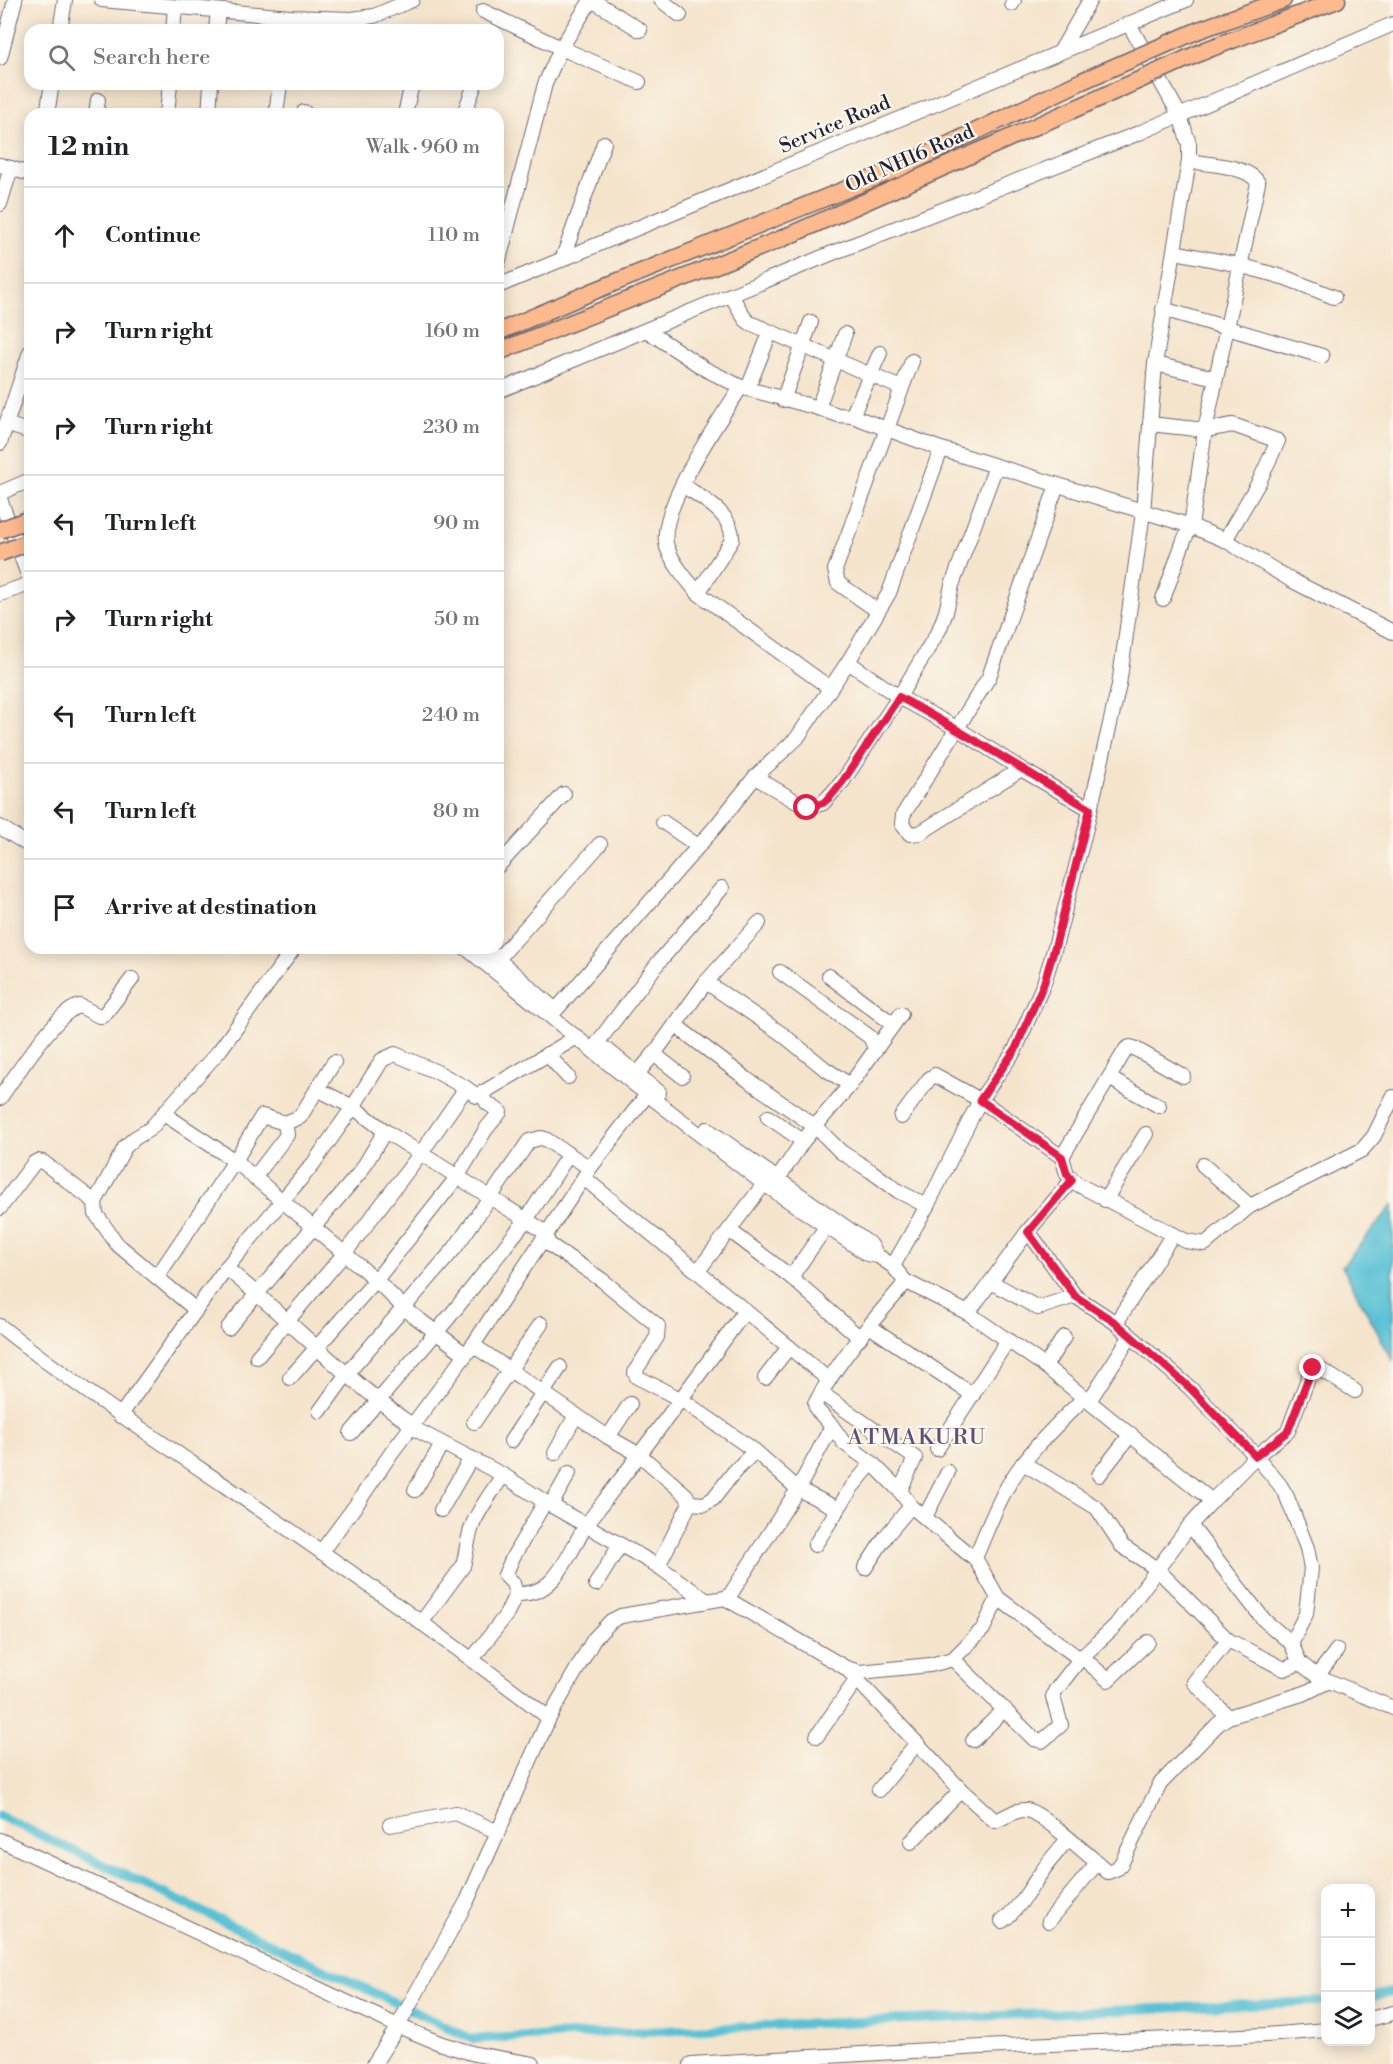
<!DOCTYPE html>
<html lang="en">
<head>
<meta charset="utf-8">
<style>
	body { margin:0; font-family:"Libre Bodoni",serif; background:#f6f6f6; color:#202124 }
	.controls { position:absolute; right:18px; bottom:18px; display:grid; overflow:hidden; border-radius:12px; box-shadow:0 3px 15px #0003 }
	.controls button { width:54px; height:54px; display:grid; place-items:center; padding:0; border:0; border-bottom:2px solid #e0e0e0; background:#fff; color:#202124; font:30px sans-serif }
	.stop { position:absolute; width:18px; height:18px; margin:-14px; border:4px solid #e11d48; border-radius:50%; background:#fff }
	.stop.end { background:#e11d48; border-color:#fff; box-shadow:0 2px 6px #0008 }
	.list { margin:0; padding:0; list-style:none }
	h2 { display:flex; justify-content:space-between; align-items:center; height:78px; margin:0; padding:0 24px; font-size:26px }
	h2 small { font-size:20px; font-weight:400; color:#757577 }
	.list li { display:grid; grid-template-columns:39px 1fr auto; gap:18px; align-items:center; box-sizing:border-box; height:96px; padding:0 24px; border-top:2px solid #e0e0e0 }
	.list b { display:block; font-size:22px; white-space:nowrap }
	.list em { font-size:20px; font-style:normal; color:#757577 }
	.icon { flex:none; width:33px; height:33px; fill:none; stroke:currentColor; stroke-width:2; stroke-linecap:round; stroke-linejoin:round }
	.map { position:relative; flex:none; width:1393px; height:2064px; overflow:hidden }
	.search { position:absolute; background:#fff; box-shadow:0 3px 15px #0003; left:24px; top:24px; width:480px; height:66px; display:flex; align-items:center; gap:15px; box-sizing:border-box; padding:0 21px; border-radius:18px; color:#757577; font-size:22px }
	.panel { position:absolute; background:#fff; box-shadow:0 3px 15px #0003; left:24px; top:108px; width:480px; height:846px; border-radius:18px }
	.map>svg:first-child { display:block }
	.water { fill:#58c1d5; stroke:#3d7288; stroke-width:1.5 }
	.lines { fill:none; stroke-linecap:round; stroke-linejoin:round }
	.canal { stroke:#58c1d5; stroke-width:9 }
	.minor-casing { stroke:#6c666e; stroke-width:16 }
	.major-casing { stroke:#6c666e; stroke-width:19 }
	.minor { stroke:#fff; stroke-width:14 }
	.major { stroke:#fcba8e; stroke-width:16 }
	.major-bridge-casing { stroke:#6c666e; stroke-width:19; stroke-linecap:butt }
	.major-bridge { stroke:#fcba8e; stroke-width:16 }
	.route { stroke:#e11d48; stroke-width:8 }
	.labels { text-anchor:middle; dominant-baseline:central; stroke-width:4.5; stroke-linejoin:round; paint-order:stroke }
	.street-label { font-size:20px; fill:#22223b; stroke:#fbf7ec }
	.quarter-label { font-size:22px; letter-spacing:1.5px; fill:#5c5078; stroke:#fbf7ec }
</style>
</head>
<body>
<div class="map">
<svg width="1393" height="2064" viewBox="0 0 1393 2064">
	<rect width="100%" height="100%" fill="#fbf7ec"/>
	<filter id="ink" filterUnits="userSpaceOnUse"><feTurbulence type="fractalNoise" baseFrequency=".0167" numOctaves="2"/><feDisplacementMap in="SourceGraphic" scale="12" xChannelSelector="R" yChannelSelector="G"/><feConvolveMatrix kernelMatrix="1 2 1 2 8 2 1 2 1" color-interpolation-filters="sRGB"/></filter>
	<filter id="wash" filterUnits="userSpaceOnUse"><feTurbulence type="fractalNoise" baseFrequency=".008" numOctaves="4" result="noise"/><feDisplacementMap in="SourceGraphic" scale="24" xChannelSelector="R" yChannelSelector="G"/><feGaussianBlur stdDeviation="1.35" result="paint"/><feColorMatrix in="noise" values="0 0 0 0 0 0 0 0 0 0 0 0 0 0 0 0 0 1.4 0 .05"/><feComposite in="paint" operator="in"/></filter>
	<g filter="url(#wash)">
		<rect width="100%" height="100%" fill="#f5e4cc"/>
		<polygon class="water" points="1393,1205 1393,1361 1342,1266"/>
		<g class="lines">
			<g class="canal">
				<polyline points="0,1816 472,2039 1326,2001"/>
				<polyline points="1370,1997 1393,1992"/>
			</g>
		</g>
	</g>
	<g filter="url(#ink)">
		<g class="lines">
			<defs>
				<g id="minor">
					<polyline points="102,0 290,17 352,19 374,16 412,0"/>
					<polyline points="592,0 640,30"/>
					<polyline points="661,0 680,15"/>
					<polyline points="1012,4 1014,0"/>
					<polyline points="483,11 561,48 639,82"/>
					<polyline points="60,30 65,0"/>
					<polyline points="173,30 175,8"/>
					<polyline points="216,30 218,11"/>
					<polyline points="1060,52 1090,0"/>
					<polyline points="0,58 15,0"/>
					<polyline points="47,114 52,84"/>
					<polyline points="96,114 98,100"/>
					<polyline points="167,114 170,84"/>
					<polyline points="209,114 211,84"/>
					<polyline points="276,114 280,84"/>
					<polyline points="304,114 304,112"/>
					<polyline points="405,114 412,84"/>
					<polyline points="464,114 475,84"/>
					<polyline points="0,165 30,174"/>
					<polyline points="0,204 11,168"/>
					<polyline points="1175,252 1239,265 1286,278 1334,297"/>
					<polyline points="562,260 604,143"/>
					<polyline points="498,264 545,84 561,48 591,0"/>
					<polyline points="498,286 1186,0"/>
					<polyline points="731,295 745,319 750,323 901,388"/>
					<polyline points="1163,309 1322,356"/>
					<polyline points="646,330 705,369 741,387 818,408 838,415 852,416 941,449 1191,526 1225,540 1291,580 1393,632"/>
					<polyline points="1155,364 1215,378"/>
					<path d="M741,387C721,417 655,513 667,547C673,564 687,580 698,593L830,688"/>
					<polyline points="748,388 770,333"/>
					<polyline points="498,391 835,252 1139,133 1393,24"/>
					<polyline points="783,400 811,322"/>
					<polyline points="818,408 845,334"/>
					<polyline points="852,416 880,353"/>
					<polyline points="6,424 30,432"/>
					<polyline points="1150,424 1205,430 1233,425 1278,441 1259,482 1225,540"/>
					<polyline points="0,443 30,352"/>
					<path d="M683,485C701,498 734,514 732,540L698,593"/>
					<polyline points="0,493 30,480"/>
					<polyline points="0,499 30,580"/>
					<polyline points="0,594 30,584"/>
					<path d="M1163,599L1184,540L1191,526L1205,430L1258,183C1250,166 1207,164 1189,161"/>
					<polyline points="878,611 838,583 835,570 912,361"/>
					<polyline points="848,662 899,697 958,729 1021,769 1090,809"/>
					<polyline points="1021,769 920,833 910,834 902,824 903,815 989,677 1057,485"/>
					<polyline points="755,777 807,808 823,803 843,781 899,697 939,630 946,612 952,585 996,466"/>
					<polyline points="663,822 698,846"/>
					<polyline points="0,827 30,846"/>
					<polyline points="498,866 564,794"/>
					<polyline points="466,948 634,1084 764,1184 867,1254 878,1256 893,1266 905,1281 968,1313 1045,1366 1212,1501"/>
					<polyline points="485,948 551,1006"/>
					<polyline points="498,959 600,844"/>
					<polyline points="780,972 870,1037 875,1048"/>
					<polyline points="829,976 893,1024"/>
					<polyline points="706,982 782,1034 824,1068 850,1085"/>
					<polyline points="556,1010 716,826 755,777 797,738 848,662 889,593 941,449"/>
					<polyline points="675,1025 748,1080 816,1127 841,1152 871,1171 898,1191 927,1206"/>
					<polyline points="598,1042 658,963 722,888"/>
					<polyline points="606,1049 659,1092"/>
					<polyline points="547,1054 568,1077"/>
					<polyline points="654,1054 682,1076"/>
					<polyline points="637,1074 654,1054 706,982 759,923"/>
					<polyline points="1109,1078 1159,1106"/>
					<polyline points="317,1089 353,1107 385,1131 547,1233 547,1243 602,1280 658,1326 657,1337 636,1370 635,1373 637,1377 682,1400 755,1451 798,1489 838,1509"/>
					<path d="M0,1098C14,1078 58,1009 80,1006L99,1016H103L132,979"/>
					<polyline points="164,1114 235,1161 376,1280 405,1309 465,1354"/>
					<polyline points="768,1117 803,1141"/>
					<polyline points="901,1117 929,1079 935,1075 980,1100 1062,1157 1067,1174 1077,1184 1186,1241 1205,1244 1250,1206 1362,1150 1374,1136 1393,1097"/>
					<polyline points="707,1129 871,1245 877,1255"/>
					<polyline points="1062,1157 1126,1049 1130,1047 1134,1048 1183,1076"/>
					<polyline points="1203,1165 1250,1206"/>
					<polyline points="254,1178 287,1135 285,1123 300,1117 334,1062"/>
					<polyline points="584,1178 829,1380"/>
					<polyline points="777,1180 803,1141 850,1085 901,1014"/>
					<polyline points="1105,1200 1146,1134"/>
					<polyline points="0,1208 34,1163 38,1161 43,1162 95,1202"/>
					<polyline points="729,1230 791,1277 860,1338"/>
					<polyline points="1028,1231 1075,1296 1116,1323 1190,1388 1256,1456 1280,1485 1287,1497 1307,1548 1311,1568 1306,1614 1291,1643"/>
					<polyline points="893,1266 927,1206 980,1100 1015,1050 1044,983 1056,943 1086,828 1119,685 1143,512 1155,364 1189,161 1189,144 1180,116 1129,24"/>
					<path d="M226,1268C288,1318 343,1377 409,1423L411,1427L503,1475L545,1502L658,1566L707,1601"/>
					<polyline points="698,1271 764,1184"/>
					<polyline points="157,1277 235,1161 262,1116 285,1123"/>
					<polyline points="791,1277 826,1227"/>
					<path d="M905,1281L901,1288C870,1324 837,1362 815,1404L817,1410L832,1426L844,1443L872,1463L900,1491L911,1506L966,1552L975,1558L998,1598L1080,1659L1116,1625L1190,1525L1212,1501L1256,1456L1288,1431L1311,1371L1318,1368L1355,1391"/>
					<polyline points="991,1282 1038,1308 1075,1296"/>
					<polyline points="196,1310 117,1244 96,1214 95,1202 125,1147 135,1138 150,1129 220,1050 294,948"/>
					<polyline points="968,1313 1028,1231 1072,1180"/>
					<polyline points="1116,1323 1173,1234"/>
					<path d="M0,1326C73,1384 150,1435 227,1487C336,1561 445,1637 549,1718"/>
					<polyline points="869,1326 973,1395"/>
					<polyline points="228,1328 361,1171 385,1131"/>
					<polyline points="473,1345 608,1437 640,1455 686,1495 690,1503 658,1566"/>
					<polyline points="257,1357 344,1254 421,1153 466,1088 477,1096 577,1037"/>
					<polyline points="1045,1366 1064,1337"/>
					<polyline points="290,1378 376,1280 458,1176 486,1129 500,1112 487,1103 481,1093"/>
					<polyline points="765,1378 789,1347"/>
					<polyline points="821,1393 915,1458 900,1491"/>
					<polyline points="320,1411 346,1375 455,1248 529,1141 541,1138 545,1139 590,1168"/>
					<polyline points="120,1416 226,1268 313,1164 353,1107 382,1060 395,1054 437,1072 466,1088"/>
					<polyline points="474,1422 541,1324"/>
					<polyline points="351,1433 450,1316 526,1220 569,1154"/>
					<polyline points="608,1437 630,1404"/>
					<polyline points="511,1441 560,1367"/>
					<polyline points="937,1449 1008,1340"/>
					<polyline points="555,1453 576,1415"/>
					<polyline points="1023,1463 1097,1508 1122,1546 1157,1569 1228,1640 1284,1669 1300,1663 1317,1676 1393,1708"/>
					<polyline points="1099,1475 1131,1434"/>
					<polyline points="415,1490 442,1444"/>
					<polyline points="690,1503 704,1504 713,1499 734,1472 755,1451"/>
					<polyline points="551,1505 569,1473"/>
					<polyline points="441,1510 471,1458"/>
					<polyline points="925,1517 948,1472"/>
					<polyline points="1190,1525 1264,1620 1291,1643 1300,1663"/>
					<polyline points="815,1545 852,1487 872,1463"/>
					<polyline points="321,1552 356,1505 392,1452 473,1345 590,1168 653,1087"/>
					<path d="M975,1558C985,1535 994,1511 1006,1489C1026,1453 1056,1426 1085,1397L1091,1398L1130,1337"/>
					<polyline points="865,1568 886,1536 911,1506"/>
					<polyline points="596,1584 620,1545"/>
					<path d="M516,1594C532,1594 542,1591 553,1579C568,1563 576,1539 589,1521C642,1452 694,1382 745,1311"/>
					<polyline points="725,1598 846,1668 860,1672 930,1665 953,1659 983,1629 998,1598"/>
					<path d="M421,1623L463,1566C467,1552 467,1538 473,1524C480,1507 493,1491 503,1475"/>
					<polyline points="1081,1656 1108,1680 1148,1642"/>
					<polyline points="473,1658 506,1615 516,1594 513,1583 505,1575 513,1557 545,1502"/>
					<polyline points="953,1659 1034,1739 1042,1741 1061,1725 1053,1697 1055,1691 1080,1659"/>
					<path d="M846,1668L961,1790L995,1821C1005,1818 1015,1809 1026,1810C1042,1812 1092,1859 1108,1872L1118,1868L1122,1862L1160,1784L1218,1724L1228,1717L1305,1693L1329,1681"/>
					<polyline points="1317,1676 1337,1650"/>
					<polyline points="1228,1717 1194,1682 1228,1640"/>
					<polyline points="817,1736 857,1679"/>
					<polyline points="973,1740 1005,1709"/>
					<polyline points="879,1790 917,1743"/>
					<polyline points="390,1825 456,1813 498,1832"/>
					<polyline points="0,1840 398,2026 442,2044 475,2054 533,2064"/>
					<polyline points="911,1842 961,1790"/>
					<path d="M1002,1921C1020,1908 1028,1891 1041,1873C1049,1861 1059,1850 1068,1839"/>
					<polyline points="1049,1921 1097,1863"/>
					<polyline points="1370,2019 1393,2013"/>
					<polyline points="374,2064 398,2026 467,1901 549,1718 594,1639 611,1621 621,1616 725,1598 730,1595 798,1489 832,1426"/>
					<polyline points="691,2064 981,2047 1266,2035 1326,2030"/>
				</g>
				<g id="major">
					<polyline points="1199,30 1283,0"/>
					<polyline points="1206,50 1337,0"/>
					<polyline points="498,332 594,291 899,168 1082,81"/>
					<polyline points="498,352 781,239 1086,104"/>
				</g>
			</defs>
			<use href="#minor" class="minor-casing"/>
			<use href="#major" class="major-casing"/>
			<use href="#minor" class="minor"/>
			<use href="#major" class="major"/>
			<defs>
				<g id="major-bridge">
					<polyline points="1082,81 1199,30"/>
					<polyline points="1086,104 1206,50"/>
					<polyline points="0,530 30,519"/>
					<polyline points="0,553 30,542"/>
				</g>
			</defs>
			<use href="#major-bridge" class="major-bridge-casing"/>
			<use href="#major-bridge" class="major-bridge"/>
		</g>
	</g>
	<g class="lines" filter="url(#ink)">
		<path class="route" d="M807,808L823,803L830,797L843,781L899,697C964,732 1026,772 1090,809L1056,943L1044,983L1015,1050L980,1100L1062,1157L1067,1174L1072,1180L1028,1232L1075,1296L1116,1323L1190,1388L1256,1456L1288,1431L1311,1371L1313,1368"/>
	</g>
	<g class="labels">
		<g class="street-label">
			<text transform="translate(835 125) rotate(-23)">Service Road</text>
			<text transform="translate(910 159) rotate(-24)">Old NH16 Road</text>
		</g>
		<g class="quarter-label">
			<text x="917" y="1437">ATMAKURU</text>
		</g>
	</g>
</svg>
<div class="controls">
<button>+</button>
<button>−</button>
<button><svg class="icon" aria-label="layers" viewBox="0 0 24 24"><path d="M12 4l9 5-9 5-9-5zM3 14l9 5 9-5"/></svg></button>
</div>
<div class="stop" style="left:807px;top:808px"></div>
<div class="stop end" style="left:1313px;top:1368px"></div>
<div class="search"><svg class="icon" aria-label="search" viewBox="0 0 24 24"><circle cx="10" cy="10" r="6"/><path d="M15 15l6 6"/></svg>Search here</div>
<section class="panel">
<h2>12 min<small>Walk · 960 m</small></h2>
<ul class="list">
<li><svg class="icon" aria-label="ahead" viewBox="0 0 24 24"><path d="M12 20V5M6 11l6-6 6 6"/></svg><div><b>Continue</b></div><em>110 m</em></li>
<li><svg class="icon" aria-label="right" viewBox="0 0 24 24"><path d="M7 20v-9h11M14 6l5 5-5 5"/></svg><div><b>Turn right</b></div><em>160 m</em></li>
<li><svg class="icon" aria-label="right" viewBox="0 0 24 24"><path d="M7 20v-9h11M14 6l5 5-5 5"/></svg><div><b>Turn right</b></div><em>230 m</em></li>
<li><svg class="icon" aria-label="left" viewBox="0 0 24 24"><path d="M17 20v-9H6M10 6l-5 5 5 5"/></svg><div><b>Turn left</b></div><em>90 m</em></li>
<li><svg class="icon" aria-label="right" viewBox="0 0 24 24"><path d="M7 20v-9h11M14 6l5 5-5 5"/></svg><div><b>Turn right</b></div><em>50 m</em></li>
<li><svg class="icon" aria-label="left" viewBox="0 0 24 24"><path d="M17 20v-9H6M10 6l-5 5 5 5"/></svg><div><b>Turn left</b></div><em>240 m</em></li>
<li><svg class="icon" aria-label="left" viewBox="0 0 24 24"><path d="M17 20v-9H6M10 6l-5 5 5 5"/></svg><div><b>Turn left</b></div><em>80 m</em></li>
<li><svg class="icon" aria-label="arrive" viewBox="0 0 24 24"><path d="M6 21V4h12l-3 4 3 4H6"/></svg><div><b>Arrive at destination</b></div></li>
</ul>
</section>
</div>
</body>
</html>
